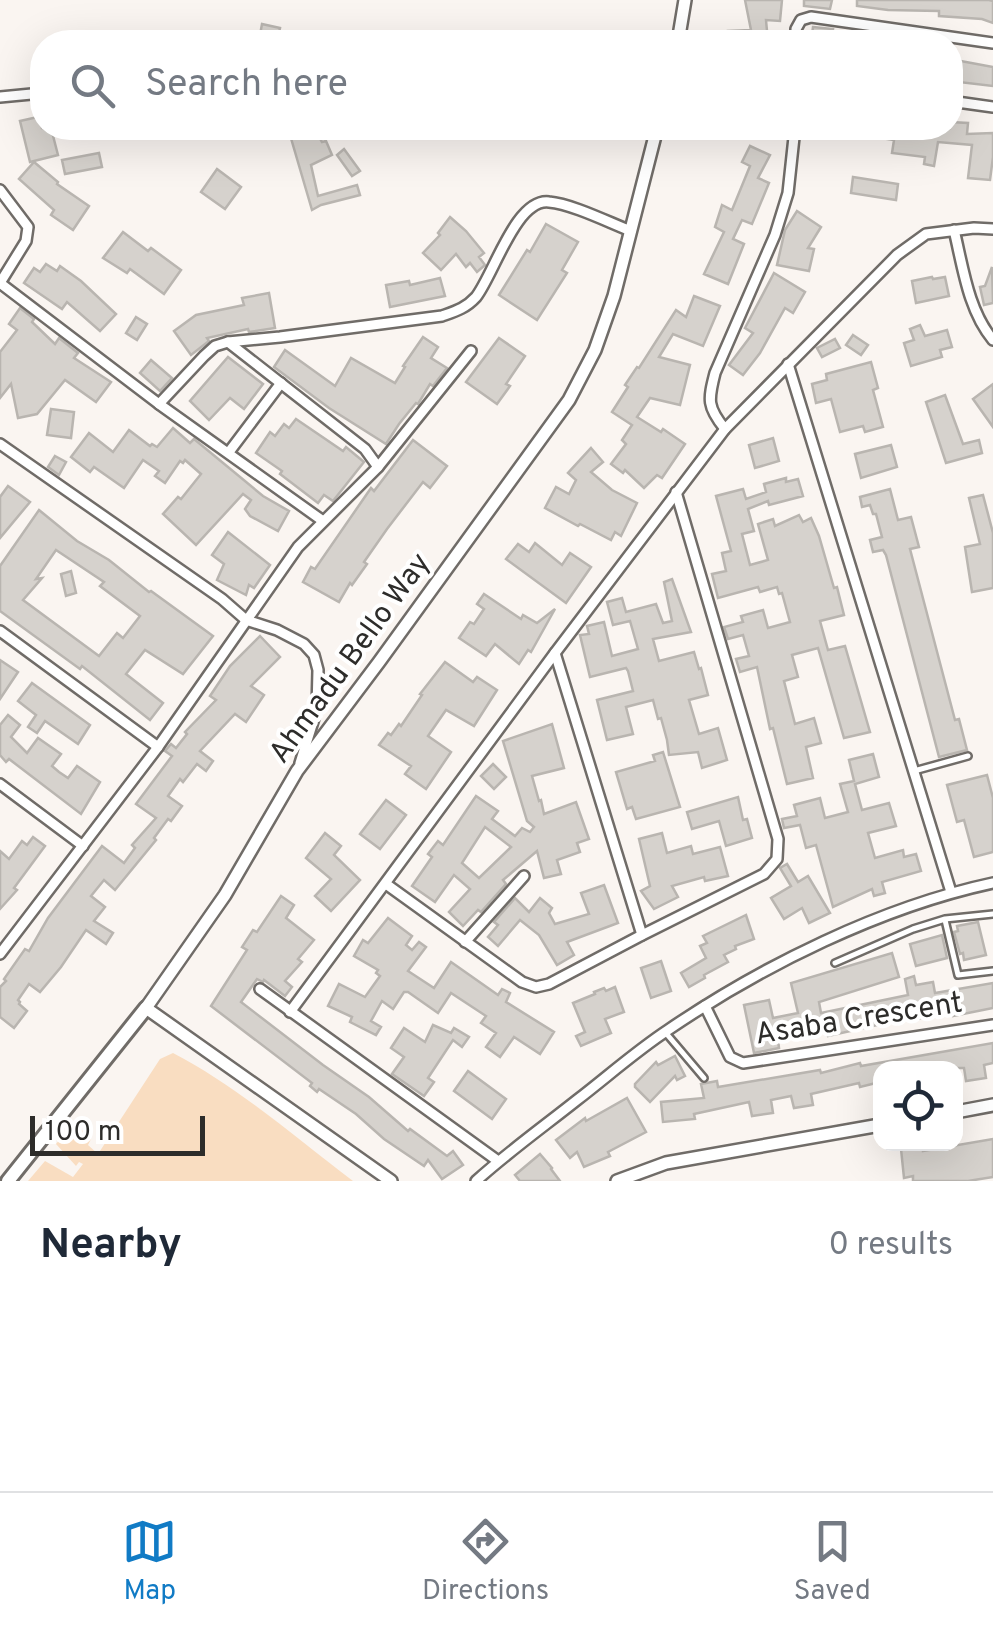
<!DOCTYPE html>
<html lang="en">
<head>
<meta charset="utf-8">
<style>
	body { margin:0; font-family:Overpass,sans-serif; background:#f6f6f7; color:#1f2937 }
	.controls { position:absolute; right:30px; bottom:30px; display:grid; overflow:hidden; border-radius:20px; box-shadow:0 10px 40px #0002 }
	.controls button { width:90px; height:90px; display:grid; place-items:center; padding:0; border:0; border-bottom:2px solid #e0e1e3; background:#fff; color:#1f2937; font:50px sans-serif }
	.scale { position:absolute; left:30px; bottom:25px; width:175px; box-sizing:border-box; padding-left:10px; border:5px solid #2d2c2a; border-top:0; font-size:28px; line-height:35px; white-space:nowrap; color:#2d2c2a; -webkit-text-stroke:8px #fff; paint-order:stroke }
	.list { margin:0; padding:0; list-style:none }
	h2 { display:flex; justify-content:space-between; align-items:center; height:130px; margin:0; padding:0 40px; font-size:42px }
	h2 small { font-size:32px; font-weight:400; color:#747a83 }
	.icon { flex:none; width:55px; height:55px; fill:none; stroke:currentColor; stroke-width:2; stroke-linecap:round; stroke-linejoin:round }
	.map { position:relative; flex:none; width:993px; height:1181px; overflow:hidden }
	.search { position:absolute; background:#fff; box-shadow:0 10px 40px #0002; left:30px; right:30px; top:30px; height:110px; display:flex; align-items:center; gap:25px; box-sizing:border-box; padding:0 35px; border-radius:40px; color:#747a83; font-size:38px }
	.sheet { height:310px; background:#fff }
	nav { display:flex; justify-content:space-around; align-items:center; box-sizing:border-box; height:140px; border-top:2px solid #e0e1e3; background:#fff; font-size:28px; color:#747a83 }
	nav a { display:grid; justify-items:center; gap:5px }
	nav .on { color:#117bc5 }
	.map>svg:first-child { display:block }
	.green { fill:#f9ddc1 }
	.building { fill:#d6d2cd; stroke:#b9b5b0; stroke-width:2.5; fill-rule:evenodd }
	.lines { fill:none; stroke-linecap:round; stroke-linejoin:round }
	.service-casing { stroke:#706c68; stroke-width:10 }
	.minor-casing { stroke:#706c68; stroke-width:14 }
	.tertiary-casing { stroke:#706c68; stroke-width:16 }
	.secondary-casing { stroke:#706c68; stroke-width:18 }
	.service { stroke:#fff; stroke-width:5 }
	.minor { stroke:#fff; stroke-width:9 }
	.tertiary { stroke:#fff; stroke-width:11 }
	.secondary { stroke:#fff; stroke-width:12 }
	.labels { text-anchor:middle; dominant-baseline:central; stroke-width:8; stroke-linejoin:round; paint-order:stroke }
	.street-label { font-size:30px; fill:#2d2c2a; stroke:#fff }
</style>
</head>
<body>
<div class="map">
<svg width="993" height="1181" viewBox="0 0 993 1181">
	<rect width="100%" height="100%" fill="#faf5f1"/>
	<path class="green" d="M173,1053C237,1086 296,1138 353,1181H28L45,1161L73,1177L83,1164L79,1162L76,1166L56,1144L74,1122L91,1139L88,1145L98,1154L160,1059Z"/>
	<g class="building">
		<polygon points="745,0 782,0 780,21 766,20 768,42 729,42 728,31 751,30"/>
		<polygon points="804,0 832,0 830,9 804,6"/>
		<polygon points="857,0 989,0 993,1 993,23 982,19 939,16 939,11 888,10 857,6"/>
		<polygon points="262,24 280,28 278,38 260,35"/>
		<polygon points="813,27 833,29 831,42 811,42"/>
		<polygon points="950,59 993,67 993,86 950,81"/>
		<polygon points="42,116 42,128 51,128 58,155 30,162 20,121"/>
		<polygon points="950,122 968,123 967,134 993,133 993,157 990,180 968,178 972,145 938,142 934,166 924,164 925,157 892,153 894,140 848,133 848,128 950,128"/>
		<polygon points="288,128 314,128 322,142 326,141 332,155 311,165 318,196 357,185 360,195 321,205 312,210"/>
		<polygon points="803,128 837,128 836,138 802,135"/>
		<polygon points="750,146 770,155 758,178 769,183 752,224 742,220 733,239 744,244 728,284 704,274 724,232 715,227 722,205 732,210 750,166 742,162"/>
		<polygon points="344,149 360,171 352,176 337,155"/>
		<polygon points="99,153 102,167 65,174 62,160"/>
		<polygon points="34,162 58,182 57,184 89,206 73,230 51,215 54,210 19,179"/>
		<polygon points="217,169 241,187 225,209 201,192"/>
		<polygon points="853,177 898,184 896,200 851,193"/>
		<polygon points="797,211 821,227 808,248 814,249 809,271 777,265 785,230"/>
		<polygon points="450,217 466,231 484,253 479,257 485,265 477,272 470,263 466,267 456,254 441,270 423,253 440,235 438,233"/>
		<polygon points="546,224 578,242 562,270 567,273 537,320 499,295 527,250 530,252"/>
		<polygon points="123,232 148,251 151,248 181,270 164,294 130,269 127,273 103,258"/>
		<polygon points="46,264 57,271 60,266 81,281 116,314 100,331 67,302 62,309 24,283 34,268 40,272"/>
		<polygon points="992,267 993,303 984,305 980,287 985,286"/>
		<polygon points="774,273 805,292 793,313 785,308 760,353 743,375 729,365 753,333 745,328"/>
		<polygon points="932,277 933,279 945,277 949,296 916,303 912,281"/>
		<polygon points="440,278 445,296 390,307 386,285 409,281 410,285"/>
		<polygon points="269,293 275,328 249,332 248,329 207,338 209,341 191,355 174,331 196,315 244,305 242,298"/>
		<polygon points="694,296 720,306 703,346 673,334 659,357 690,365 680,405 650,398 637,417 661,432 663,429 685,444 662,478 657,475 644,488 625,470 623,473 611,464 626,444 622,440 632,425 612,412 628,387 625,385 637,367 639,368 676,310 686,317"/>
		<polygon points="20,308 34,319 32,322 55,344 59,338 78,353 74,358 111,382 96,402 65,380 37,414 18,418 11,384 0,398 0,352 17,330 9,324"/>
		<polygon points="136,317 147,324 137,340 126,333"/>
		<polygon points="920,325 925,336 947,330 952,347 940,350 942,357 911,366 904,343 914,340 910,329"/>
		<polygon points="853,335 868,345 861,355 846,345"/>
		<polygon points="423,337 438,347 431,358 447,368 433,386 430,384 418,404 416,403 399,424 386,444 329,408 274,367 285,350 335,386 351,358 395,383 405,367 403,366"/>
		<polygon points="499,338 525,356 506,384 510,386 497,404 466,382"/>
		<polygon points="835,339 840,348 822,357 817,348"/>
		<polygon points="228,357 263,384 244,409 230,398 209,420 190,401"/>
		<polygon points="151,360 172,378 160,391 140,373"/>
		<polygon points="871,362 878,388 873,390 883,427 865,432 863,426 840,432 831,399 816,403 812,384 827,380 826,374"/>
		<polygon points="993,384 993,427 973,399"/>
		<polygon points="945,395 963,444 979,440 982,453 946,463 926,402"/>
		<polygon points="51,409 74,412 71,438 47,435"/>
		<polygon points="296,419 343,451 346,447 364,462 333,501 324,495 318,503 280,474 282,471 256,453 270,432 275,436 284,424 289,428"/>
		<polygon points="173,428 190,443 194,439 263,496 289,511 278,531 250,516 245,509 251,500 243,494 196,545 163,514 178,497 181,499 201,474 185,460 183,463 180,461 165,483 155,476 159,471 143,460 124,488 94,467 90,472 71,457 89,433 113,452 129,430 150,446 152,444 157,447"/>
		<polygon points="773,438 779,461 755,468 749,445"/>
		<polygon points="413,440 447,466 430,488 423,482 387,529 364,562 367,564 352,585 350,583 339,602 303,582 311,567 315,569 371,488 374,491"/>
		<polygon points="891,445 897,467 861,478 855,454"/>
		<polygon points="591,448 603,462 591,472 612,490 637,503 621,536 615,532 611,540 580,524 578,526 545,508 556,487 569,494 576,480 568,473"/>
		<polygon points="55,456 66,462 59,475 48,467"/>
		<polygon points="786,478 786,482 798,479 803,496 769,505 768,501 748,509 754,531 742,534 750,565 768,560 758,524 773,519 775,526 799,515 803,522 811,518 819,536 834,588 837,587 844,615 820,621 828,650 845,646 870,732 844,738 818,648 792,655 798,677 784,681 795,724 814,718 821,743 806,747 813,778 787,784 773,728 770,729 757,667 740,672 736,659 749,656 743,635 728,639 724,627 743,622 741,616 763,610 768,628 790,622 782,593 779,594 777,587 760,592 758,587 718,598 712,574 726,571 722,553 731,551 716,496 743,489 746,499 766,492 764,484"/>
		<polygon points="8,486 30,502 0,538 0,497"/>
		<polygon points="890,489 898,520 911,517 919,547 910,549 955,720 959,719 967,750 939,757 886,555 883,550 873,552 870,540 882,537 876,514 873,514 870,505 862,507 860,497"/>
		<polygon points="983,495 993,533 993,588 972,592 965,547 980,544 969,498"/>
		<path d="M39,510L77,541L109,560L149,592L151,591L213,636L183,674L145,650L126,674L163,703L150,720L82,666L80,669L0,611V566ZM56,550L104,582L100,586L140,616L123,638L117,633L99,656L23,600L42,578L36,579Z"/>
		<polygon points="228,532 270,565 254,588 249,585 246,595 217,580 224,564 212,555"/>
		<polygon points="535,543 562,565 570,553 591,567 566,603 506,559 518,544 529,552"/>
		<polygon points="71,571 76,593 66,596 61,574"/>
		<polygon points="672,579 691,632 653,639 659,661 694,652 699,669 701,668 708,695 689,700 699,734 718,728 727,760 702,768 698,752 669,755 667,740 661,718 658,719 653,700 626,707 633,734 607,740 597,700 633,691 628,671 626,668 590,677 580,635 589,634 587,626 604,622 612,656 638,649 630,621 613,625 607,602 622,598 626,612 656,604 663,623 672,621 664,582"/>
		<polygon points="484,594 521,619 523,615 537,623 555,609 531,652 528,650 519,664 495,644 486,656 459,638 470,622 474,624 484,609 477,604"/>
		<polygon points="260,636 280,657 251,686 264,695 246,722 235,714 200,751 213,761 206,771 197,764 183,782 180,779 168,796 182,806 171,821 168,819 154,838 156,840 115,890 104,880 91,896 105,907 94,921 113,933 106,944 86,930 61,967 40,992 29,984 18,1000 20,1002 19,1004 27,1011 14,1028 0,1017 0,987 6,981 4,979 25,949 29,951 48,918 102,846 124,863 135,848 132,845 156,818 136,804 172,756 165,751 171,744 176,748 187,734 185,732 216,700 210,696 230,666"/>
		<polygon points="0,660 18,672 0,699"/>
		<polygon points="445,662 473,682 477,677 497,690 474,726 446,710 428,736 451,752 426,789 405,774 411,766 379,745 388,733 391,735 399,724 401,726 422,695 420,694"/>
		<polygon points="32,683 90,725 78,744 45,721 37,733 28,727 36,715 18,701"/>
		<polygon points="8,715 20,725 11,737 27,753 38,738 61,754 52,766 59,772 68,778 77,766 100,782 81,814 9,759 6,762 0,755 0,725"/>
		<path d="M552,724L564,768L532,776L539,801L541,800L544,814L576,802L589,839L577,843L580,852L557,860L561,874L544,878L537,851L503,880L506,884L481,912L478,910L463,926L449,912L470,889L454,875L435,902L412,886L432,857L428,854L438,841L443,845L476,796L498,811L492,819L515,836L522,828L530,832L534,827L527,821L503,741ZM485,827L511,847L479,878L462,863Z"/>
		<polygon points="663,752 680,807 636,819 632,807 627,809 616,772 655,761 653,755"/>
		<polygon points="873,754 879,777 855,784 862,810 889,803 896,826 868,833 875,858 903,850 904,857 916,854 921,871 882,882 885,893 874,896 872,889 833,907 816,845 806,848 800,825 784,828 782,819 797,816 794,805 820,798 825,818 848,812 840,784 854,781 849,760"/>
		<polygon points="493,764 506,777 494,789 481,776"/>
		<polygon points="987,775 993,798 993,852 974,857 964,820 957,822 947,785"/>
		<polygon points="738,797 743,820 747,819 752,838 726,846 719,821 692,829 687,812"/>
		<polygon points="386,800 406,815 380,849 360,834"/>
		<polygon points="325,833 341,846 334,855 360,880 331,911 315,896 331,879 306,858"/>
		<polygon points="662,833 667,853 691,846 693,854 720,847 728,876 705,881 704,877 672,886 678,897 654,909 641,891 650,886 639,839"/>
		<polygon points="33,837 45,846 14,888 17,890 0,909 0,851 9,859 22,841 27,845"/>
		<polygon points="787,864 798,882 808,876 830,913 809,923 802,908 784,919 771,898 791,886 780,868"/>
		<polygon points="604,885 618,923 567,942 574,955 557,965 539,935 520,920 498,946 488,937 498,925 494,922 515,898 529,912 540,898 552,908 549,913 555,924 589,914 581,893"/>
		<polygon points="281,896 294,905 286,918 314,940 298,959 302,962 285,981 292,987 285,996 264,980 263,982 257,979 241,1002 323,1065 369,1097 408,1131 410,1129 447,1156 453,1151 463,1165 442,1179 428,1160 424,1166 384,1139 356,1114 319,1089 317,1092 310,1086 312,1083 211,1006 247,950 242,947 253,930 257,932"/>
		<polygon points="746,915 754,939 735,946 736,949 724,955 728,962 704,975 705,978 689,987 681,973 706,958 700,946 707,943 703,936"/>
		<polygon points="388,918 412,936 406,945 412,950 419,942 426,947 408,971 434,988 451,962 498,995 502,989 510,993 506,1002 554,1032 540,1054 514,1037 500,1057 486,1047 496,1033 481,1023 486,1016 451,993 438,1013 408,992 404,992 393,1009 382,1001 371,1021 381,1027 376,1035 350,1022 352,1017 328,1006 339,984 365,997 380,976 376,973 378,970 354,956 363,940 368,943"/>
		<polygon points="978,922 986,955 964,960 963,953 960,954 954,932 958,931 957,926"/>
		<polygon points="942,935 947,958 916,966 910,944"/>
		<polygon points="892,953 899,977 819,1002 821,1013 908,995 905,979 914,976 916,985 933,982 935,993 993,983 993,1008 953,1016 952,1011 913,1020 913,1017 828,1036 827,1031 778,1040 779,1048 754,1053 744,1005 769,1000 773,1018 798,1013 791,983"/>
		<polygon points="661,961 671,991 651,998 641,968"/>
		<polygon points="615,987 624,1012 605,1019 611,1033 581,1046 576,1036 585,1032 573,1003 595,994 594,992 604,988 606,991"/>
		<polygon points="433,1025 451,1033 454,1028 469,1037 462,1047 453,1040 428,1078 434,1082 424,1096 392,1074 404,1057 391,1048 404,1028 425,1042"/>
		<polygon points="993,1043 993,1063 984,1065 986,1078 966,1081 964,1068 880,1068 880,1082 860,1087 859,1083 811,1094 813,1105 794,1108 791,1096 771,1100 773,1113 752,1116 749,1102 694,1114 695,1119 663,1122 661,1102 704,1098 701,1084 717,1081 718,1087 820,1070 821,1073 860,1063 861,1066"/>
		<polygon points="675,1056 685,1076 677,1080 675,1076 650,1102 635,1087 635,1084 656,1062 658,1065"/>
		<polygon points="468,1071 506,1099 492,1119 454,1091"/>
		<polygon points="627,1098 646,1132 608,1152 610,1156 584,1167 577,1152 570,1158 556,1140 585,1118 586,1121"/>
		<polygon points="993,1139 993,1177 968,1181 913,1181 913,1176 904,1178 901,1149 923,1147 923,1151"/>
		<polygon points="540,1154 552,1168 551,1169 560,1181 520,1181 515,1175"/>
	</g>
	<g class="lines">
		<defs>
			<g id="service">
				<polyline points="914,771 968,756"/>
				<polyline points="945,920 958,975 993,971"/>
				<polyline points="835,963 913,929 945,919 993,914"/>
				<polyline points="665,1032 704,1078"/>
			</g>
			<g id="minor">
				<polyline points="797,42 796,29 801,20 811,17 993,43"/>
				<polyline points="0,97 42,93"/>
				<polyline points="950,101 993,107"/>
				<polyline points="0,190 28,227 26,241 0,283"/>
				<path d="M954,230C963,267 968,310 993,340"/>
				<polyline points="0,283 159,404 323,521"/>
				<polyline points="788,364 951,892"/>
				<path d="M159,404L204,356L215,346L228,342L280,337L442,316C456,311 466,308 476,297C494,274 516,198 549,202C572,204 608,222 631,231"/>
				<path d="M725,429C707,407 708,400 715,373L775,235L788,193L795,128"/>
				<polyline points="0,444 222,599 246,620 277,630 304,644 314,655 318,670 317,709 300,763"/>
				<polyline points="229,452 281,383"/>
				<polyline points="378,467 471,351"/>
				<polyline points="0,631 158,747"/>
				<polyline points="555,653 642,935"/>
				<polyline points="0,784 83,846"/>
				<polyline points="386,884 522,982 536,987 549,984 642,935 764,874 777,859 778,839 676,492"/>
				<polyline points="465,942 524,876"/>
				<polyline points="0,954 158,747 298,547 378,467 365,449 228,342"/>
				<polyline points="260,989 498,1161"/>
				<polyline points="705,1006 730,1057 743,1063 993,1025"/>
				<polyline points="290,1012 555,653 725,429 897,255 926,234 974,228 993,229"/>
				<path d="M476,1181C508,1152 543,1127 577,1100C607,1077 636,1051 668,1030C762,966 881,907 993,883"/>
			</g>
			<g id="tertiary">
				<polyline points="678,42 685,0"/>
				<polyline points="956,1112 993,1105"/>
				<polyline points="391,1181 146,1008 225,895 297,771 379,662 569,400 595,350 614,296 657,128"/>
				<polyline points="617,1181 666,1163 880,1125"/>
			</g>
			<polyline id="secondary" points="8,1181 146,1008"/>
		</defs>
		<use href="#service" class="service-casing"/>
		<use href="#minor" class="minor-casing"/>
		<use href="#tertiary" class="tertiary-casing"/>
		<use href="#secondary" class="secondary-casing"/>
		<use href="#service" class="service"/>
		<use href="#minor" class="minor"/>
		<use href="#tertiary" class="tertiary"/>
		<use href="#secondary" class="secondary"/>
	</g>
	<g class="labels">
		<g class="street-label">
			<text transform="translate(351 659) rotate(-54)">Ahmadu Bello Way</text>
			<text transform="translate(859 1020) rotate(-9)">Asaba Crescent</text>
		</g>
	</g>
</svg>
<div class="controls">
<button><svg class="icon" aria-label="locate" viewBox="0 0 24 24"><circle cx="12" cy="12" r="6"/><path d="M12 2v4M12 18v4M2 12h4M18 12h4"/></svg></button>
</div>
<div class="scale">100 m</div>
<div class="search"><svg class="icon" aria-label="search" viewBox="0 0 24 24"><circle cx="10" cy="10" r="6"/><path d="M15 15l6 6"/></svg>Search here</div>
</div>
<section class="sheet">
<h2>Nearby<small>0 results</small></h2>
<ul class="list">
</ul>
</section>
<nav>
<a class="on"><svg class="icon" aria-label="map" viewBox="0 0 24 24"><path d="M3 6l6-2 6 2 6-2v14l-6 2-6-2-6 2zM9 4v14M15 6v14"/></svg>Map</a>
<a><svg class="icon" aria-label="directions" viewBox="0 0 24 24"><path d="M12 3l9 9-9 9-9-9zM9 14v-3h6M13 9l2 2-2 2"/></svg>Directions</a>
<a><svg class="icon" aria-label="saved" viewBox="0 0 24 24"><path d="M7 4h10v16l-5-4-5 4z"/></svg>Saved</a>
</nav>
</body>
</html>
